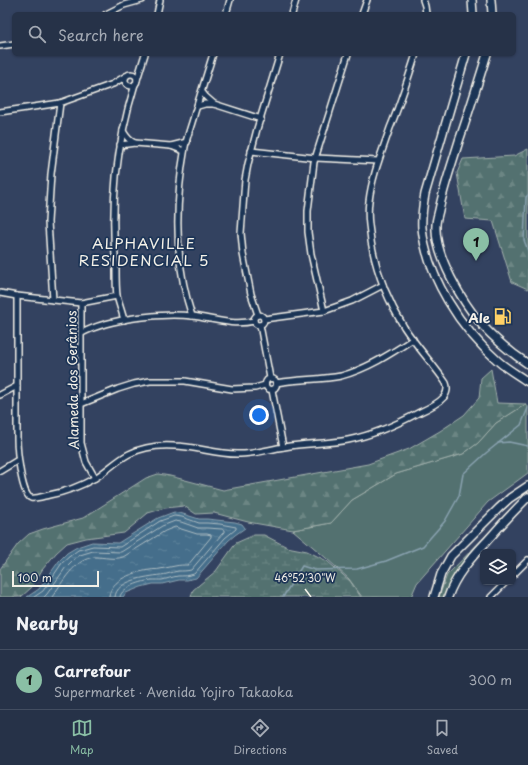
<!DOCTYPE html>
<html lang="en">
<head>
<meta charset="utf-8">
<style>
	body { margin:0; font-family:"Playpen Sans",sans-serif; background:#2e3a4f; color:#f1f3f6 }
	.controls { position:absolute; right:12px; bottom:12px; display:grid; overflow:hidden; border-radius:6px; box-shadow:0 1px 3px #0004 }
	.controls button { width:36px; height:36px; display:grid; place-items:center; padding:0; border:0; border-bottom:1px solid #424d60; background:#263248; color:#f1f3f6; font:20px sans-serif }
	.scale { position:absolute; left:12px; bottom:10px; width:87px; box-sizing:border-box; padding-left:4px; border:2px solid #f4f1e8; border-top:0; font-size:11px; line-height:14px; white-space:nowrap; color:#f4f1e8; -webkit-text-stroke:3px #1d3557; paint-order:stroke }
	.you { position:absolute; left:259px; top:415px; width:14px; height:14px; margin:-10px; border:3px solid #fff; border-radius:50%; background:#1a73e8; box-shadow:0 0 0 6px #1a73e833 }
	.badge { display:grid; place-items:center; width:26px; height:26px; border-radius:50%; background:#8abfa5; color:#111; font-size:13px; font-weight:700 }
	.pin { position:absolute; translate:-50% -33px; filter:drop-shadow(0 1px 2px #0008) }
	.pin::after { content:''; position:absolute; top:21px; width:14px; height:12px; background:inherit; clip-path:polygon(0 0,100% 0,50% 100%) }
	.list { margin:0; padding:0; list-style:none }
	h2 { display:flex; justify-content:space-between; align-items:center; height:52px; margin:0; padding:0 16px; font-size:17px }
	h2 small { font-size:13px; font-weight:400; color:#a4aab4 }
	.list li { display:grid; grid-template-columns:26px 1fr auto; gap:12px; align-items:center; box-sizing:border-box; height:60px; padding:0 16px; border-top:1px solid #424d60 }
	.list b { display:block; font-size:15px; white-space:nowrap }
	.list p { margin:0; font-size:13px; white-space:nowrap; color:#a4aab4 }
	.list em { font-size:13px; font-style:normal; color:#a4aab4 }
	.icon { flex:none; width:22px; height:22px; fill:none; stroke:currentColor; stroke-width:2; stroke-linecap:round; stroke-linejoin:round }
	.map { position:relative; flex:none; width:528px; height:597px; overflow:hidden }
	.search { position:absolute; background:#263248; box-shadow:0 1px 3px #0004; left:12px; right:12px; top:12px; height:44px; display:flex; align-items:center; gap:10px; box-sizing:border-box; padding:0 14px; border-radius:6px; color:#a4aab4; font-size:15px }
	.sheet { height:112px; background:#263248 }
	nav { display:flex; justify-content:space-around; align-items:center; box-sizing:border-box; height:56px; border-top:1px solid #424d60; background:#263248; font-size:11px; color:#a4aab4 }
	nav a { display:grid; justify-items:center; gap:2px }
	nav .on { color:#8abfa5 }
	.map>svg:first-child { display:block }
	.green { fill:#527170; stroke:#a3b1ac }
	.forest { fill:url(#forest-firs); stroke:#a3b1ac }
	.wetland { fill:url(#wetland-marsh); stroke:#a3b1ac }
	.water { fill:url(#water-ripples); stroke:#8aa2b0 }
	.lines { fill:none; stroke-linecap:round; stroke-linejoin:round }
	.shore { stroke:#aebdc3; stroke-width:1 }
	.stream { stroke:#8aa2b0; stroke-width:1.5 }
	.street-casing { stroke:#f4f1e8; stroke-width:8 }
	.secondary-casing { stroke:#f4f1e8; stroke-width:10 }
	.street { stroke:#1d3557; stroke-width:5 }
	.secondary { stroke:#1d3557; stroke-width:7 }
	.ticks { fill:none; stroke:#f4f1e8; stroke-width:1.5 }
	.labels { text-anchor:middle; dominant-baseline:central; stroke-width:3.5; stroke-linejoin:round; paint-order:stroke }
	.poi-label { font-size:13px; font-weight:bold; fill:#f4f1e8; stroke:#1d3557; text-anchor:end }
	.street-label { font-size:13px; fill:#f4f1e8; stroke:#1d3557 }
	.quarter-label { font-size:15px; letter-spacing:1px; fill:#f4f1e8; stroke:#1d3557 }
	.ticks-label { font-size:10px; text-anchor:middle; fill:#f4f1e8; stroke:#1d3557; stroke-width:3.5; stroke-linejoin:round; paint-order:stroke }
</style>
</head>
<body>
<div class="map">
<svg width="528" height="597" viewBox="0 0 528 597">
	<defs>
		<pattern id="forest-firs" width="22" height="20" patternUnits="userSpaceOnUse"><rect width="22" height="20" fill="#527170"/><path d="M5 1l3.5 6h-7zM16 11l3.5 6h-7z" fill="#6c8684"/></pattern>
		<pattern id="wetland-marsh" width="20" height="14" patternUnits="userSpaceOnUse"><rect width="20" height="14" fill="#527170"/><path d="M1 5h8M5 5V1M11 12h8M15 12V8" fill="none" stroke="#6c8684"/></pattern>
		<pattern id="water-ripples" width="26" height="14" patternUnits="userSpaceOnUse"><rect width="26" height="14" fill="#446e8b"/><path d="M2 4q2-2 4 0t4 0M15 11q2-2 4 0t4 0" fill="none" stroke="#60839b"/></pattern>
	</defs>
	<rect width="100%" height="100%" fill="#334260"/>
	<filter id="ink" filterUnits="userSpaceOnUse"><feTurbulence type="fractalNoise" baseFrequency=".025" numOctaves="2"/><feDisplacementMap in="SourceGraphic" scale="8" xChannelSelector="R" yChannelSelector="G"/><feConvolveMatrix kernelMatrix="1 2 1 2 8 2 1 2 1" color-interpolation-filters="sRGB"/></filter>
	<g filter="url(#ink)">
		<g class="green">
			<polygon points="526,404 528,406 528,473 488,502 417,583 411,597 362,597 349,579 326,558 293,530 331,523 352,500 396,474 463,454 478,443 496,423"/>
			<polygon points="510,511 453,577 445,597 439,597 447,575"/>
		</g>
		<g class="forest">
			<polygon points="528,149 528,289 512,282 493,221 465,219 457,173 463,159 514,156"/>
			<polygon points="491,369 497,403 526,404 496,423 478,443 463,454 396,474 352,500 331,523 293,530 248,522 214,513 196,514 184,506 165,508 148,513 124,533 86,538 67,543 56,553 42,570 32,587 21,597 0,597 0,569 18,544 29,534 43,529 83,518 146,478 158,474 170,476 223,490 368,464 409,449 440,431 464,415 479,398 481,378"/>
		</g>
		<polygon class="wetland" points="254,535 264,535 287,547 307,551 327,561 350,581 361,597 191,597 193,590 216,571 236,543"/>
		<polygon class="water" points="174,512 183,514 199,519 207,519 235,522 242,524 245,528 235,535 228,541 196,578 187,580 179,580 162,584 153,584 141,587 126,593 123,597 27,597 39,589 59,561 67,553 77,547 92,542 118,543 158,518"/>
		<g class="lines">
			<g class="shore">
				<path d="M34,597L43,591L62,563L70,556L78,550L93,546L120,547L160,521L174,516L182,517L199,523H207L220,524L236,527V529L225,538L194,574C188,576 183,576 178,576C172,577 167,579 162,580C159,580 156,580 152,580C143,581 121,587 120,597"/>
				<path d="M44,597L47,594L66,567L73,560L80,555L93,551L121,552L162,526L175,521L181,522L198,528H207L222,529L224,530V532L214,543L191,570C187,571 183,571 178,571C172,572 166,575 160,575C147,577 116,580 115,597"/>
				<path d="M52,597C63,582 74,559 95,557C104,557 114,560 123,557L165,531L175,527L197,534H207L211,535V537L188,565C184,565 179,565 175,566C170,567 165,568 160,569C157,570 153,569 150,570C135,572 110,579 109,597"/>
			</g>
			<g class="stream">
				<polyline points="528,195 526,197 524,240 528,251"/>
				<polyline points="498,443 509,442 528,446"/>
				<polyline points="283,597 302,566 315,570 357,569 386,561 423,546 445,521 459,496 463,474 486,453 521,425 528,408"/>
			</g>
			<defs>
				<g id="street">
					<polyline points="423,0 425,6 426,14"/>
					<polyline points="106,14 124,5 142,0"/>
					<polyline points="157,14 160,0"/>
					<polyline points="226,14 230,0"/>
					<polyline points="292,14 296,0"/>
					<polyline points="362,14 367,0"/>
					<polyline points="0,46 14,44"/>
					<circle cx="131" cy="80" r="6"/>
					<polyline points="137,80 145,54"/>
					<polyline points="202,92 206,97 214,104"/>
					<polyline points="198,106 205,104 214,104 261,119"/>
					<polyline points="0,112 60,103 113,84 126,76"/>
					<path d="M123,131C126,136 129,141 135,143"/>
					<polyline points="120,145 135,143 171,146 184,151"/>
					<polyline points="171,146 187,142"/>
					<polyline points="251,151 316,158 378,161"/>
					<polyline points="0,293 17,296 81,303 117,296"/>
					<path d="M17,296V438C17,448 21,495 31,498C36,499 44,496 49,495C65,492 81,486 95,478C107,471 117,460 129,454C143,447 159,445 174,446C196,446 217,455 240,454C255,454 270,449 284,447C305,443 327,444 348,440C373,435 396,425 418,413C427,409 438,404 444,397C447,393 448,388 446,383C433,364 417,347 404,327C385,296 372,261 369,225C368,217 368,209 369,201C372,176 382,152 390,128C400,104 408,79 416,54"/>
					<polyline points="53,300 48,222 51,174 60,103"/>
					<polyline points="81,303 81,443 86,462 95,478"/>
					<polyline points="324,311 311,254 308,232 308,211 314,162 348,54"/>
					<circle cx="259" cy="320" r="5"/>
					<polyline points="258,315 251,294 243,254 241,233 245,180 248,164 257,129 280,54"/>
					<path d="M192,316C174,262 175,203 185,147C187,136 192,124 195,112C201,93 207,73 213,54"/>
					<polyline points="264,319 324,311 352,301 383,285"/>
					<path d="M124,320C122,312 119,304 117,296C116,287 116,278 116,269C110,204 116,146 135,84"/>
					<polyline points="260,325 270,378"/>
					<path d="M82,333C110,318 161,313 193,316C214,319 232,326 254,321"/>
					<circle cx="271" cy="384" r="5.5"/>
					<path d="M276,383C298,379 320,380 341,376C367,369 391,354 413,339"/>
					<polyline points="272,390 283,447"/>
					<polyline points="0,395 17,386"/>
					<polyline points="81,404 118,389 134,384 150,381 185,381 232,389 255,388 265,385"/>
					<polyline points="0,471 18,460"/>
					<polyline points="513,575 528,560"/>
					<polyline points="491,597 506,582"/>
				</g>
				<g id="secondary">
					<polyline points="472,0 473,14"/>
					<polyline points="491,0 492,14"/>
					<path d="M466,54L425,194C423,205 421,216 422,228C427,277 461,329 498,361C507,369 518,375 528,382"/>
					<path d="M487,54C478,83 469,112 459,141C452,164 444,186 439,210C438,215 436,220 436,225C434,255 463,303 482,325C496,340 511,353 528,364"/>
					<polyline points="434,597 441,574 451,556 499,508 510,498 528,486"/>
					<path d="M448,597C455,576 471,558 486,542C500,526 514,511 528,497"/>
				</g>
			</defs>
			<use href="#street" class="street-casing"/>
			<use href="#secondary" class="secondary-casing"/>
			<use href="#street" class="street"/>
			<use href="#secondary" class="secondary"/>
		</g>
	</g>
	<path class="ticks" d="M305,589L311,597"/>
	<defs>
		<symbol id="fuel-bare" viewBox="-9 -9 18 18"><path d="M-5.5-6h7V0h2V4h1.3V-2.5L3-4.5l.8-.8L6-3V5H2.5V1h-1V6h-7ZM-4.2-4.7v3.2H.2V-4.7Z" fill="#ffd166" stroke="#1d3557" stroke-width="2.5" paint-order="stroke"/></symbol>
	</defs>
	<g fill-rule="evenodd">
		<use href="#fuel-bare" x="490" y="304" width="25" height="25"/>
	</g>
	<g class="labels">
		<g class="poi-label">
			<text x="490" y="317">Ale</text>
		</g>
		<g class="street-label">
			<text transform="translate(72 380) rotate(-91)">Alameda dos Gerânios</text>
		</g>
		<g class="quarter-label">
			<text x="144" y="242">ALPHAVILLE<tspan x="144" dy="17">RESIDENCIAL 5</tspan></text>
		</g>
	</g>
	<g class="ticks-label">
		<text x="305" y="582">46°52'30"W</text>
	</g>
</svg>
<div class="controls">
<button><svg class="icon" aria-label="layers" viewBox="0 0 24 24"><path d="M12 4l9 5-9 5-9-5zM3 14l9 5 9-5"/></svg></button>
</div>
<div class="scale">100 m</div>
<div class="you"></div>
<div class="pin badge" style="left:476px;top:261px">1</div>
<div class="search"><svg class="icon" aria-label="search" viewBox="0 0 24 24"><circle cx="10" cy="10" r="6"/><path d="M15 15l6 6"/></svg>Search here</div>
</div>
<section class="sheet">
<h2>Nearby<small></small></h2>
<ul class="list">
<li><span class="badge">1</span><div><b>Carrefour</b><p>Supermarket · Avenida Yojiro Takaoka</p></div><em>300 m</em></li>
</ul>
</section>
<nav>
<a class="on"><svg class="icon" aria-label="map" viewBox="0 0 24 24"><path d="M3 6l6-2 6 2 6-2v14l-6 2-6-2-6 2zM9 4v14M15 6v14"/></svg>Map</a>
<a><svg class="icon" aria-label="directions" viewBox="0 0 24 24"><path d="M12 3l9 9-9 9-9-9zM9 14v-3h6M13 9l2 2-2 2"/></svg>Directions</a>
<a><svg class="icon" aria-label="saved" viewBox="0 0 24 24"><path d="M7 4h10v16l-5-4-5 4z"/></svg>Saved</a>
</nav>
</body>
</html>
